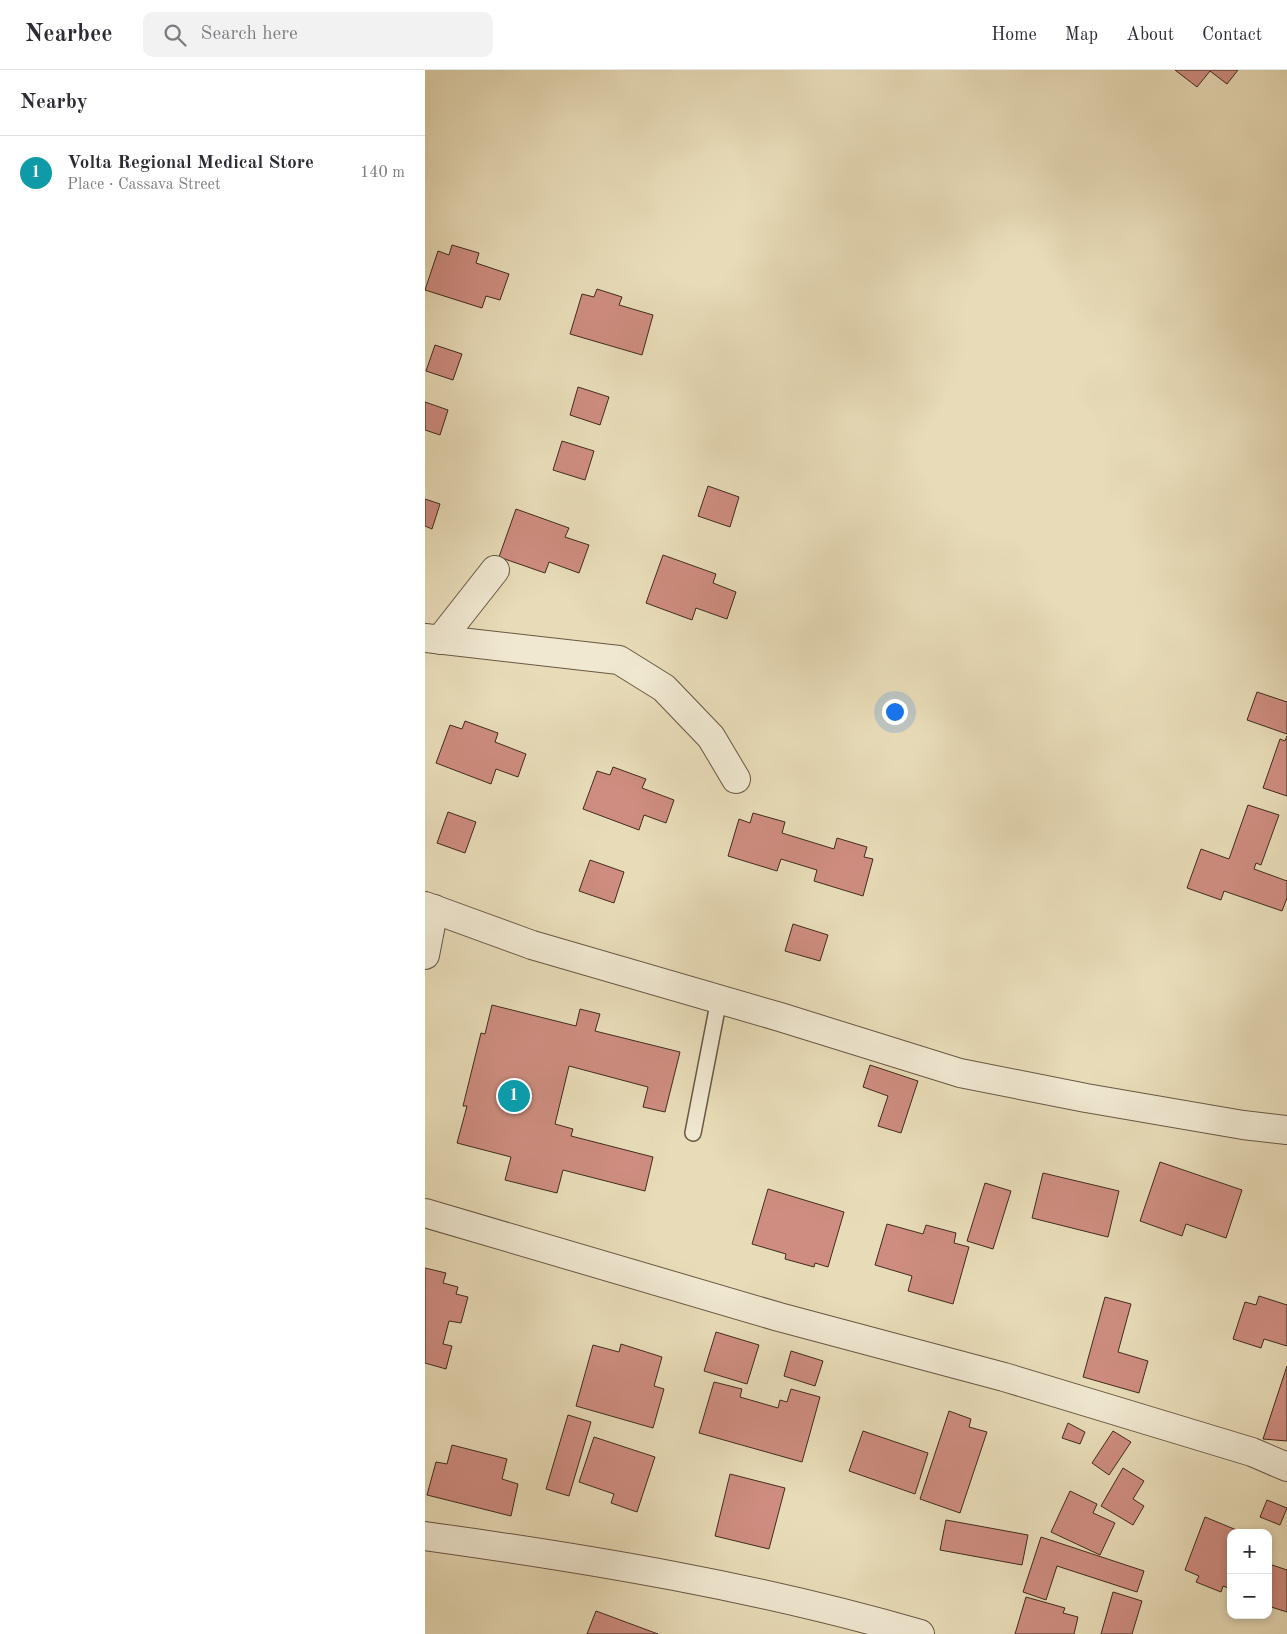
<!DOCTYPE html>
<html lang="en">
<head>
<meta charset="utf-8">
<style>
	body { margin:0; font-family:"Old Standard TT",serif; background:#f2f2f3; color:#2b2b33 }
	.controls { position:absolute; right:15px; bottom:15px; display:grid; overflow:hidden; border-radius:10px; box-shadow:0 2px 8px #0003 }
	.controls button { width:45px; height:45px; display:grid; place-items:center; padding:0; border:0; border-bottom:1px solid #e1e1e2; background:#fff; color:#2b2b33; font:25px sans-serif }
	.you { position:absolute; left:469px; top:641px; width:18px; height:18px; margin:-12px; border:4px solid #fff; border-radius:50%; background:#1a73e8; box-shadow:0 0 0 8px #1a73e833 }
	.badge { display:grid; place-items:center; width:32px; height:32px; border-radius:50%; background:#db2777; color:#fff; font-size:16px; font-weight:700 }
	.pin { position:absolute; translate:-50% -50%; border:2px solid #fff; box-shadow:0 1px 5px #0006 }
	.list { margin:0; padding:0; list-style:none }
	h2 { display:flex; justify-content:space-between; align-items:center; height:65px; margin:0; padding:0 20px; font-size:21px }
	h2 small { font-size:16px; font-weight:400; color:#7c7c81 }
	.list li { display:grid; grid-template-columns:32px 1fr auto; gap:15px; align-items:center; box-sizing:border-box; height:75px; padding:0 20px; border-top:1px solid #e1e1e2 }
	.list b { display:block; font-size:19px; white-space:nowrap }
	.list p { margin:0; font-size:16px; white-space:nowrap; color:#7c7c81 }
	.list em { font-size:16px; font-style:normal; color:#7c7c81 }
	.icon { flex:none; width:28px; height:28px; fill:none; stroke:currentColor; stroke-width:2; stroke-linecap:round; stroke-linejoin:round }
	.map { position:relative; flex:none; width:862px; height:1564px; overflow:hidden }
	header { display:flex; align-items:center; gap:30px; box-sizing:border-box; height:70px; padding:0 25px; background:#fff; border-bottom:1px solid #e1e1e2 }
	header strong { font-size:24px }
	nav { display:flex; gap:28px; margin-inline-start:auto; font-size:18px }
	.search { width:350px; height:45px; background:#f2f2f3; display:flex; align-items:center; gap:12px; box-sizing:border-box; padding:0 18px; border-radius:10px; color:#7c7c81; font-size:19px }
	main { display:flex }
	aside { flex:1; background:#fff }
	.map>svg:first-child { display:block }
	.building { fill:#ce8d80; stroke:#3f2b1e }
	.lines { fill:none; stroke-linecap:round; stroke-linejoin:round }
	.service-casing { stroke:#695744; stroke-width:18 }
	.minor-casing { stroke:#695744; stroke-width:30 }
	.service { stroke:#f0e8d1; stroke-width:15 }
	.minor { stroke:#f0e8d1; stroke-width:28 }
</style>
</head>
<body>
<header>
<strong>Nearbee</strong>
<div class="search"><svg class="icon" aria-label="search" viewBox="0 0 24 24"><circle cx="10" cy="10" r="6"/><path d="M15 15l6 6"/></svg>Search here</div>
<nav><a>Home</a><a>Map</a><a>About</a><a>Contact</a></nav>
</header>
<main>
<aside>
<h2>Nearby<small></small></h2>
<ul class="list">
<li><span class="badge" style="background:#0f9aa8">1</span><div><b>Volta Regional Medical Store</b><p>Place · Cassava Street</p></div><em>140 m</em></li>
</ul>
</aside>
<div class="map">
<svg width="862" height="1564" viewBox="0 0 862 1564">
	<rect width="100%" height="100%" fill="#e8dcb8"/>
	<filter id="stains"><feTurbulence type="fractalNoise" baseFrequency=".004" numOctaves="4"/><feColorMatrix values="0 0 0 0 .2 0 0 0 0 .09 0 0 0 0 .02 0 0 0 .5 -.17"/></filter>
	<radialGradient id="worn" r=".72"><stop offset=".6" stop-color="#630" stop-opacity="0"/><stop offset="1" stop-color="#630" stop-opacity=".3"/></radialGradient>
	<g class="building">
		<polygon points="750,0 813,0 802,14 785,1 772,17"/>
		<polygon points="27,175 54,183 51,193 84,204 75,230 61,226 57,238 0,220 13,181 24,185"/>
		<polygon points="172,219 197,227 194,235 228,245 217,285 145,264 157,224 169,227"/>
		<polygon points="10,275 37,284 28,310 1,301"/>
		<polygon points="153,317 184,327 175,355 145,345"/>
		<polygon points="0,332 23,340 15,365 0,360"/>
		<polygon points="137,371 169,381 160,410 128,400"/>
		<polygon points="283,416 314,427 305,457 273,446"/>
		<polygon points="0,429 15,434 7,459 0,456"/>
		<polygon points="91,439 144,458 140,467 164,475 154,503 124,492 120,503 74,487"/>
		<polygon points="238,485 291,504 288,513 311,522 302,549 271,538 267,550 221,533"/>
		<polygon points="832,622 862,632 862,664 822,650"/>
		<polygon points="40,651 73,663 70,672 101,684 93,707 71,699 66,714 11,693 25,655 37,659"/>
		<polygon points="862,666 862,726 838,718 855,669 860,671"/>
		<polygon points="188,697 221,709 217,718 249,730 241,753 219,745 214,760 158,739 172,701 185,705"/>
		<polygon points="823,735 854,745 836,795 831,793 829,799 862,811 862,828 857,841 799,821 796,830 762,818 776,779 804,789"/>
		<polygon points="23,742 51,752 40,783 12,773"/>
		<polygon points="328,743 360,752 357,763 409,779 412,768 442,777 439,787 448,789 438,826 389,811 392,800 356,789 352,801 303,786 314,749 325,753"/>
		<polygon points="165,790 199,802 189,833 154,821"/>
		<polygon points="368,854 403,865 395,891 360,881"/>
		<polygon points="67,935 151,956 155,939 175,944 170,961 255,982 240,1042 218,1037 223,1017 144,996 130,1054 148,1059 146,1066 228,1087 220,1121 138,1100 132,1123 80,1110 86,1087 32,1073 42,1036 38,1036 56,963 60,964"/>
		<polygon points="445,995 493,1011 476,1063 453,1056 463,1026 438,1017"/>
		<polygon points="735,1092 817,1120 801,1168 761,1154 757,1166 715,1151"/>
		<polygon points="618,1103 694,1121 683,1167 607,1148"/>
		<polygon points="560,1113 586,1121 568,1179 542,1171"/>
		<polygon points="343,1119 419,1142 403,1197 390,1193 389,1197 360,1189 361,1184 327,1174"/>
		<polygon points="462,1154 498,1164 501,1155 531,1163 529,1173 544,1177 528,1234 483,1221 487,1206 450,1195"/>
		<polygon points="0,1198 21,1203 18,1213 33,1217 31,1224 43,1227 36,1253 24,1251 18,1274 27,1276 21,1299 0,1293"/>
		<polygon points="834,1226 862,1235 862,1276 839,1269 836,1278 808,1269 820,1232 831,1235"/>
		<polygon points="680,1227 706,1234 693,1282 723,1291 714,1323 658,1307"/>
		<polygon points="291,1262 334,1275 322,1314 279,1301"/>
		<polygon points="196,1274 237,1287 229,1316 239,1319 228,1358 151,1336 168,1275 194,1282"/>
		<polygon points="366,1281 398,1291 390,1316 359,1306"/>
		<polygon points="862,1296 862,1371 838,1369"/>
		<polygon points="289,1312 317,1319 315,1327 353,1338 355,1330 362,1332 366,1319 395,1327 377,1392 274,1363"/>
		<polygon points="524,1341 546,1349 544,1357 562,1362 535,1443 495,1429"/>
		<polygon points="143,1345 166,1352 144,1426 121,1419"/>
		<polygon points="643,1353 660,1362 655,1374 637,1368"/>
		<polygon points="438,1361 503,1383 490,1424 424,1401"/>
		<polygon points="688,1361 706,1372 684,1405 667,1393"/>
		<polygon points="169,1367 230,1387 212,1442 186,1433 189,1424 154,1412"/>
		<polygon points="27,1375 82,1389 77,1409 93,1414 86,1446 2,1425 11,1392 22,1394"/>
		<polygon points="698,1398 719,1411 708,1429 719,1436 708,1455 676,1436"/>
		<polygon points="305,1404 360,1418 344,1479 290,1466"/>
		<polygon points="645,1421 672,1434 668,1443 690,1453 675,1485 626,1462"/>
		<polygon points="842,1430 862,1438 855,1455 835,1447"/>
		<polygon points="780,1447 814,1461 814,1463 806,1463 806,1519 798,1516 796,1522 771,1512 774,1506 760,1500"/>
		<polygon points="521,1450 603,1465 597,1495 515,1480"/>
		<polygon points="616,1467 719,1501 712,1522 632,1496 621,1530 598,1522"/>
		<polygon points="847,1495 862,1500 862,1542 843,1536 843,1506"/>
		<polygon points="688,1522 717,1531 707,1564 676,1564"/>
		<polygon points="601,1527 640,1538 638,1543 653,1547 649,1564 590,1564"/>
		<polygon points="171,1541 233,1564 162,1564"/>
	</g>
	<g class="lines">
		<defs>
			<polyline id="service" points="268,1063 294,929"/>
			<g id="minor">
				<polyline points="0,568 194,590 239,618 286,667 311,709"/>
				<polyline points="15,570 70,500"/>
				<polyline points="0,836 107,875 355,947 535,1003 661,1028 818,1055 862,1060"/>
				<polyline points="0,885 9,839"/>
				<polyline points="0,1143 354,1247 579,1307 827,1382 862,1397"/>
				<path d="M0,1466C166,1489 334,1517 495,1564"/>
			</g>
		</defs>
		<use href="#service" class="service-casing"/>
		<use href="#minor" class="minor-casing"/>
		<use href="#service" class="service"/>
		<use href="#minor" class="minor"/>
	</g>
	<rect width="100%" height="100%" filter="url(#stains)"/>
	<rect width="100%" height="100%" fill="url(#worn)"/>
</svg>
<div class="controls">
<button>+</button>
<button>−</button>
</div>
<div class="you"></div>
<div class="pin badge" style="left:89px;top:1026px;background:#0f9aa8">1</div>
</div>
</main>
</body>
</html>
